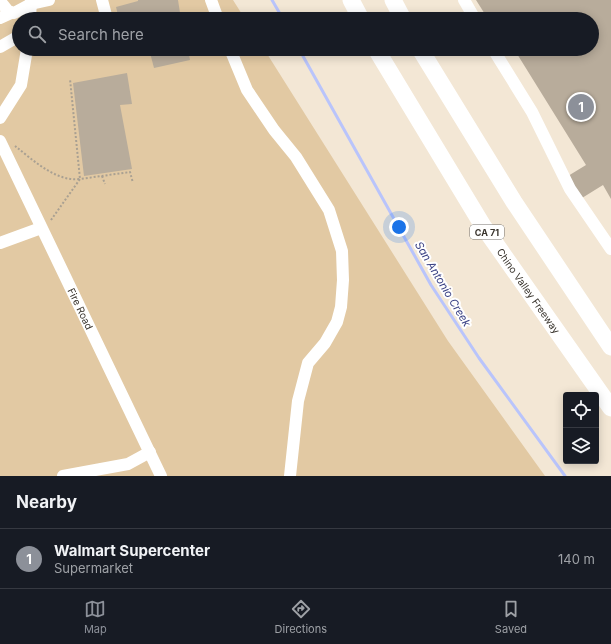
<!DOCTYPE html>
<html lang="en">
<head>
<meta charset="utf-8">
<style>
	body { margin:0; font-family:Inter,sans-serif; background:#20242c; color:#f1f3f6 }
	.controls { position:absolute; right:12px; bottom:12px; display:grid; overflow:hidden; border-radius:4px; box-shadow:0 2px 10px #0003 }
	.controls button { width:36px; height:36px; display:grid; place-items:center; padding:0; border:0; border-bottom:1px solid #363941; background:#171b24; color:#f1f3f6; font:20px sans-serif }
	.you { position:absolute; left:399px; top:227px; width:14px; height:14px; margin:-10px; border:3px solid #fff; border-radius:50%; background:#1a73e8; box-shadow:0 0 0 6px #1a73e833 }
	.badge { display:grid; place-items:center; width:26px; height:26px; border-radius:50%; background:#8c9099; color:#fff; font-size:13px; font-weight:700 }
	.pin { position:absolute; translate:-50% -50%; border:2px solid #fff; box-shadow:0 1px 4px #0006 }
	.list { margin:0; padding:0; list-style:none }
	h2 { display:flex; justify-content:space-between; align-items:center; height:52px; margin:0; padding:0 16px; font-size:17px }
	h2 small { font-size:13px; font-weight:400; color:#9ea1a6 }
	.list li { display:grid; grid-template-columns:26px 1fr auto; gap:12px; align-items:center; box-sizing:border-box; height:60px; padding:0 16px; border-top:1px solid #363941 }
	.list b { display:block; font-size:15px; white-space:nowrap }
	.list p { margin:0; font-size:13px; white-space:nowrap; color:#9ea1a6 }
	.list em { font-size:13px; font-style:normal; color:#9ea1a6 }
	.icon { flex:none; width:22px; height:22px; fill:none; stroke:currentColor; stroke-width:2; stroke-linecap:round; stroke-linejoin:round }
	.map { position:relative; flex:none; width:611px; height:476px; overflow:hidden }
	.search { position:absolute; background:#171b24; box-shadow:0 2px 10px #0003; left:12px; right:12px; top:12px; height:44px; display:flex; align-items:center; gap:10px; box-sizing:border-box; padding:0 14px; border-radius:22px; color:#9ea1a6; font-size:15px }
	.sheet { height:112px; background:#171b24 }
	nav { display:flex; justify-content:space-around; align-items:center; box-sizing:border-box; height:56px; border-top:1px solid #363941; background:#171b24; font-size:11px; color:#9ea1a6 }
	nav a { display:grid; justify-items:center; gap:2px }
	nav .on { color:#8c9099 }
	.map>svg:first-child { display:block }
	.green { fill:#e2c9a3 }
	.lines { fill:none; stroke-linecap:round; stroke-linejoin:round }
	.stream { stroke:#b9c4fb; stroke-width:3 }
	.building { fill:#b8ac9b }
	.path { stroke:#a9a092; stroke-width:2; stroke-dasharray:2 2; stroke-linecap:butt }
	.minor { stroke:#fff; stroke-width:12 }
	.highway { stroke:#fff; stroke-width:17 }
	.labels { text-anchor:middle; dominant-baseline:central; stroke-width:4; stroke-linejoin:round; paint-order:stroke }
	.shield { fill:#fff; stroke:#74716c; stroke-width:1 }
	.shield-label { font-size:9px; font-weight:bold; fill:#39342d }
	.street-label { font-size:10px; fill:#39342d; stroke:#fff }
	.water-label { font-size:11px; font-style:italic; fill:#3d4486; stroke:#fff }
</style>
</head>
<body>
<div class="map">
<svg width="611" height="476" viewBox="0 0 611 476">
	<rect width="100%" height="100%" fill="#f3e7d5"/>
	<polygon class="green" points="0,0 233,0 245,19 19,19 19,49 264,49 448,341 545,476 0,476"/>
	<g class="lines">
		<g class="stream">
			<polyline points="272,0 283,19"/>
			<polyline points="299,49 431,285 479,358 565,476"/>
		</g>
	</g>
	<g class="building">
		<polygon points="138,0 178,0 181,19 146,19 146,17 119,19 116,7 138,1"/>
		<polygon points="476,0 611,0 611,199 603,185 582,198 568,176 586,165 514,49 592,49 592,19 488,19"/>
		<polygon points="149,49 188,49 190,60 154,68"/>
		<polygon points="127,73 132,104 120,105 132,169 84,176 73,83"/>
	</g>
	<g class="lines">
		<g class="path">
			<path d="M15,146C33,160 56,182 80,179L70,79"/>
			<polyline points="102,176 105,184"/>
			<polyline points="51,220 80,179 130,172 133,183"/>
		</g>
		<g class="minor">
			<polyline points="102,0 107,19"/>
			<polyline points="211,0 218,19"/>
			<polyline points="464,0 475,19"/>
			<polyline points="0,1 8,11 14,13 31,4 49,0"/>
			<polyline points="0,18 11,13"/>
			<polyline points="30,19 31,0"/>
			<polyline points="0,47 19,36"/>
			<polyline points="230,49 247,90 274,130 296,157 329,210 342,251 343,280 341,307 337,322 325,343 308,363 298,401 290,476"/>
			<polyline points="493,49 532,112 570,189 611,249"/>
			<polyline points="0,118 21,85 27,49"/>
			<path id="s1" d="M0,141L161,476"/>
			<polyline points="0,243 41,228"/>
			<polyline points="63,476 128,464 150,452"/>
		</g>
		<g class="highway">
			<polyline points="351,0 361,19"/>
			<polyline points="393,0 403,19"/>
			<path id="s2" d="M376,49L483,226L611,408"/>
			<polyline points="420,49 514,202 611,347"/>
		</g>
	</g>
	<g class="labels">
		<rect class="shield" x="470" y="225" width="34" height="14" rx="3"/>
		<g class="shield-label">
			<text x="487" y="232">CA 71</text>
		</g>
		<g class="street-label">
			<text stroke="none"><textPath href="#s2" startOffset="286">Chino Valley Freeway</textPath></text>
			<text stroke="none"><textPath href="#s1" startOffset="186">Fire Road</textPath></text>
		</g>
		<g class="water-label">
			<text transform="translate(443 284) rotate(59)">San Antonio Creek</text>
		</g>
	</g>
</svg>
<div class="controls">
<button><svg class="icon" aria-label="locate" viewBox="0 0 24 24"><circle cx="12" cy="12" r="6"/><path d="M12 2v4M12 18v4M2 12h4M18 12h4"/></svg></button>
<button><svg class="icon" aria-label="layers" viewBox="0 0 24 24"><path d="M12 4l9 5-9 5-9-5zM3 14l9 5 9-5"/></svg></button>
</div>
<div class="you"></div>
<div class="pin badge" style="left:581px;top:107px">1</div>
<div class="search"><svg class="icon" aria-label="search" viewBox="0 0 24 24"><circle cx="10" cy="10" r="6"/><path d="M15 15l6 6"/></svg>Search here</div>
</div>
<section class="sheet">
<h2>Nearby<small></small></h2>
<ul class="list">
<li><span class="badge">1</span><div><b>Walmart Supercenter</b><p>Supermarket</p></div><em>140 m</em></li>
</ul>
</section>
<nav>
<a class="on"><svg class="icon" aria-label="map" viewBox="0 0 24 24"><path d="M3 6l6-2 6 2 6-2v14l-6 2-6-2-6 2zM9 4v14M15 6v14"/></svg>Map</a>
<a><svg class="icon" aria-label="directions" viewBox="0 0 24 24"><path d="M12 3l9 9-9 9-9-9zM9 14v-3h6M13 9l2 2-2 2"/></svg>Directions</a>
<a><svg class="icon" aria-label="saved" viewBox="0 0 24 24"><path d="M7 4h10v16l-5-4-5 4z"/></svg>Saved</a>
</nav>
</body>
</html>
